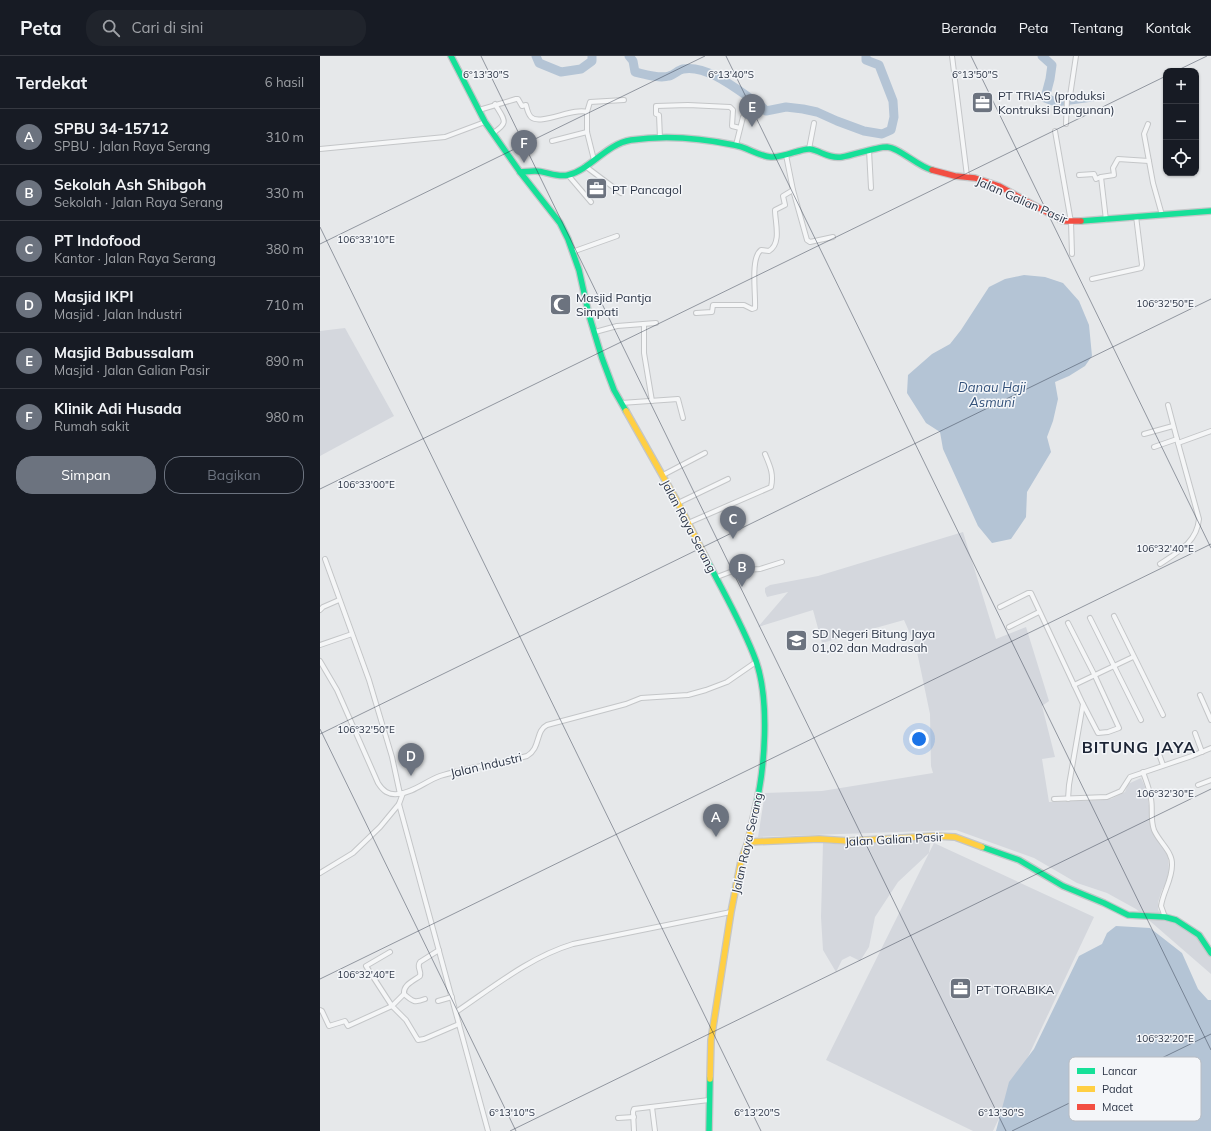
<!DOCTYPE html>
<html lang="id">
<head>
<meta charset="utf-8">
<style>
	body { margin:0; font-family:Mulish,sans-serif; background:#20242c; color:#f1f3f6 }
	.controls { position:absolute; right:12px; top:12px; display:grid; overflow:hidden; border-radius:8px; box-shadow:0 1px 3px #0004 }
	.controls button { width:36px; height:36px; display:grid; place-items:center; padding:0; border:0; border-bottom:1px solid #363941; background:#171b24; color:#f1f3f6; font:20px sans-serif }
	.you { position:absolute; left:599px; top:683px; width:14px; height:14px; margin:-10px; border:3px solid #fff; border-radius:50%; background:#1a73e8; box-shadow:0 0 0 6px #1a73e833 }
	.badge { display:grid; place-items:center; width:26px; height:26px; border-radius:50%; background:#6c737f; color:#fff; font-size:13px; font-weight:700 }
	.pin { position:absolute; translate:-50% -33px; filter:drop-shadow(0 1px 2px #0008) }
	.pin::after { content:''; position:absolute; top:21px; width:14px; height:12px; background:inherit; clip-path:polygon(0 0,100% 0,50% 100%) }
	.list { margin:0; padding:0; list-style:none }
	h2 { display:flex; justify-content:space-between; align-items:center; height:52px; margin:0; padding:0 16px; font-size:17px }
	h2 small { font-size:13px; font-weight:400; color:#9ea1a6 }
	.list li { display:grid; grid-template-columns:26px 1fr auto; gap:12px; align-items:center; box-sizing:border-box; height:56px; padding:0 16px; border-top:1px solid #363941 }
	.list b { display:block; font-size:15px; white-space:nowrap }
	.list p { margin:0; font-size:13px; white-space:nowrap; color:#9ea1a6 }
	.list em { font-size:13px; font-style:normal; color:#9ea1a6 }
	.actions { display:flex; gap:8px; padding:12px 16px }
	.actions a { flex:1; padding:9px 0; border:1px solid #6c737f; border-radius:16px; text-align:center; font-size:14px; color:#6c737f }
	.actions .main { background:#6c737f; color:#fff }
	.icon { flex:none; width:22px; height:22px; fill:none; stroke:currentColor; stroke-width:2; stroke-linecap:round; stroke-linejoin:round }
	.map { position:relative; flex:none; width:891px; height:1075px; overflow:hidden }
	header { display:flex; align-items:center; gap:24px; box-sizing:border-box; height:56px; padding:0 20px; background:#171b24; border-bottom:1px solid #363941 }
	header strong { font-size:19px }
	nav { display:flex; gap:22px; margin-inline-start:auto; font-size:14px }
	.search { width:280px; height:36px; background:#20242c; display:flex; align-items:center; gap:10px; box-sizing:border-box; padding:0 14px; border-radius:16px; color:#9ea1a6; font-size:15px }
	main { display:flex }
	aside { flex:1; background:#171b24 }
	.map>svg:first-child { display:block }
	.built { fill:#d4d7dd }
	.water { fill:#b4c4d5 }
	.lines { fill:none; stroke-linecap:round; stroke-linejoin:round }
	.river { stroke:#b4c4d5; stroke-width:9 }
	.street-casing { stroke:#c4c6c8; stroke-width:6 }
	.fast-casing { stroke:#c4c6c8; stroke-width:8 }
	.slow-casing { stroke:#c4c6c8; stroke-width:8 }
	.jam-casing { stroke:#c4c6c8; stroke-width:8 }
	.street { stroke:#f5f6f7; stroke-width:4 }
	.fast { stroke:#16e098; stroke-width:5.5 }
	.slow { stroke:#ffcf43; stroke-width:5.5 }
	.jam { stroke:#f24e42; stroke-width:5.5 }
	.ticks { fill:none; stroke:#2b3445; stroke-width:1; stroke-opacity:0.45 }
	.labels { text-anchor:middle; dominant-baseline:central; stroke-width:3; stroke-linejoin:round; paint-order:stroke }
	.poi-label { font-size:12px; fill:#2b3445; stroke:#f4f6f9; text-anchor:start }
	.street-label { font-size:12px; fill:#2b3445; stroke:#f4f6f9 }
	.water-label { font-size:13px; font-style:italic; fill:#34527a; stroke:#f4f6f9 }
	.district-label { font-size:16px; font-weight:bold; letter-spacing:1px; fill:#1d2536; stroke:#f4f6f9 }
	.key { fill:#f4f6f9; stroke:#b8bcc3; stroke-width:1 }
	.key-label { font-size:11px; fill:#2b3445 }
	.ticks-label { font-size:10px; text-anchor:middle; fill:#2b3445; stroke:#f4f6f9; stroke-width:3; stroke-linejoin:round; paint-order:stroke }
</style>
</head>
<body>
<header>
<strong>Peta</strong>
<div class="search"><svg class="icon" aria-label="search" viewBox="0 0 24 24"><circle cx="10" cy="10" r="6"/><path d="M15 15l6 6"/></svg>Cari di sini</div>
<nav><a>Beranda</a><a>Peta</a><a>Tentang</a><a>Kontak</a></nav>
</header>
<main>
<aside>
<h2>Terdekat<small>6 hasil</small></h2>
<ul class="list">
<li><span class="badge">A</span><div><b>SPBU 34-15712</b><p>SPBU · Jalan Raya Serang</p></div><em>310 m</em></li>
<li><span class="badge">B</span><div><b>Sekolah Ash Shibgoh</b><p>Sekolah · Jalan Raya Serang</p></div><em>330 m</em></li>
<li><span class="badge">C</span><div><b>PT Indofood</b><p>Kantor · Jalan Raya Serang</p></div><em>380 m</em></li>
<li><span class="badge">D</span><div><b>Masjid IKPI</b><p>Masjid · Jalan Industri</p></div><em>710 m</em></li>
<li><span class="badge">E</span><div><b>Masjid Babussalam</b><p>Masjid · Jalan Galian Pasir</p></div><em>890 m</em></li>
<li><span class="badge">F</span><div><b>Klinik Adi Husada</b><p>Rumah sakit</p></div><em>980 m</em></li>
</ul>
<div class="actions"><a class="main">Simpan</a><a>Bagikan</a></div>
</aside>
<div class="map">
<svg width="891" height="1075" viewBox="0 0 891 1075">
	<rect width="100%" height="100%" fill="#e6e8ea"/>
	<g class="built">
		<polygon points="25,272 74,360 0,400 0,275"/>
		<polygon points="643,476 676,583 706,571 729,645 722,650 735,701 722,703 729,746 784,744 791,743 805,736 808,728 821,722 826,733 829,750 829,765 834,778 841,789 848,798 849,815 847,826 842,834 838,846 838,854 849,865 860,870 877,881 885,892 886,896 891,900 891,918 816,853 787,837 757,827 714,802 636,774 438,781 445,737 502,735 613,717 611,710 610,658 596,591 584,564 502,587 493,554 438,571 468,536 447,541 445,536 445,532 450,529 498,520"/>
		<polygon points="611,783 609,797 614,787 774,861 673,1075 653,1075 506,1004 609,797 578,826 555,861 549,891 540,905 530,900 522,904 516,916 503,894 501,861 503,787 528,789"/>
	</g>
	<g class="water">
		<polygon points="704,219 725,221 743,227 759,245 769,269 772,300 765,310 749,320 735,326 738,343 733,365 727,381 731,396 707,436 706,461 691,483 672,487 658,470 623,393 620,376 606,367 587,337 588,319 612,298 630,288 641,274 669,231 685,223"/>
		<polygon points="796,870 830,872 862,897 878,933 888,944 891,944 891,1075 676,1075 689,1026 714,993 759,900 782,888 787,877"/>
	</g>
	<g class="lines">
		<g class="river">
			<polyline points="216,0 219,7 241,16 261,13 272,5 272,0"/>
			<path d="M309,0L313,5L315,16C324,18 339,23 349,20C354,19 358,14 363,13C388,8 420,36 440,49L446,55L466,51L483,53L497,56L517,65L544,75L562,78L571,74L574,61L573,45L559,9L546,4V0"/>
			<polyline points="722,0 732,9 730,23 725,42 736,46 772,41"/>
		</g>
		<defs>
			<g id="street">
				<polyline points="632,0 647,120"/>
				<path d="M159,54L196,43H198L202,50L206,49C207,53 208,58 211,61C220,70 254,51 267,56V76L274,104"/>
				<polyline points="267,56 270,46 304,44"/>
				<polyline points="746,68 747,43 750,40 756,0"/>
				<polyline points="828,68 824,78 833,127 842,159"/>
				<polyline points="735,75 751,166 752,198"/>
				<path d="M173,77C190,66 184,64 175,48"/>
				<polyline points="340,82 339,59 336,58 336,50 368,49 410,51 413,54 412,70 420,72"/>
				<polyline points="232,85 267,76"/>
				<polyline points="416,89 423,61"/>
				<polyline points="0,93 125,81 165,66"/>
				<polyline points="489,93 494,67"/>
				<polyline points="549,94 551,132"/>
				<polyline points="466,99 473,134 487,184 490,186 513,181"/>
				<polyline points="265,110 301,137"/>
				<polyline points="248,119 271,146"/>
				<polyline points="759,119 774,118 776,123 781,121"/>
				<polyline points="786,164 781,121 794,119 793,112 798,103 829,105"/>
				<polyline points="252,196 297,180"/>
				<polyline points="772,223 821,212 822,209 816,160"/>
				<path d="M376,257L392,256L393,249H424L432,253L435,252C436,239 430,202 441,194L449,195C462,187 455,166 455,154L465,149L463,140L473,134"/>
				<polyline points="324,268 324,297 332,345"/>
				<polyline points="275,276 297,270 336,267"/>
				<polyline points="301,347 358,343 363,362"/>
				<polyline points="848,349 858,387 891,375"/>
				<polyline points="824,378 853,370"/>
				<polyline points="834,391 857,383"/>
				<polyline points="343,419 385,397"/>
				<polyline points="358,447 408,423"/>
				<path d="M368,467L451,431C454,418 450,410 445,398"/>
				<polyline points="5,503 49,624 72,701 80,738"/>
				<path d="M840,508C858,496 877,486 879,463L858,387"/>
				<polyline points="397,521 418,513 425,514 440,513 462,506"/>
				<polyline points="680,551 708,537 711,537 763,648 749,729 748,743"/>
				<polyline points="0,554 3,551 19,544"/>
				<polyline points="794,560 843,659"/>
				<polyline points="770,562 821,664"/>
				<polyline points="748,567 775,620 799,672 788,676 778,677 763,648"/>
				<polyline points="689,571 719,556"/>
				<polyline points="0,589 32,578"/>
				<path d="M0,605L17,634L58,727C63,735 68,739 78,738C93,737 106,725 120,720C148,711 178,708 207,700C221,692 215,675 227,669L306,648L321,642L368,639L386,634L407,626L436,606"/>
				<polyline points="754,629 813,601"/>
				<polyline points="880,639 891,664"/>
				<polyline points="875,677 882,696"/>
				<polyline points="839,698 843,709"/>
				<path d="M823,716C826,725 830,734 831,743C833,753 830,763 834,774C839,786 853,796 852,809C852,824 843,836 841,850L845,861"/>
				<polyline points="878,729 891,724"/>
				<polyline points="734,743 787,741 801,735 810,721 872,700 891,692"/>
				<polyline points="79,748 168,1075"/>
				<polyline points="0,817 33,797 60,771 79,748 83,737"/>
				<polyline points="84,938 72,950 86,964 98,984 104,983 139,968"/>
				<path d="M105,943C95,947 93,946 84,938C83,929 93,925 100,920C102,915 96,911 100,906L119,894"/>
				<polyline points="118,945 132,941"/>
				<polyline points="0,954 2,955 9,970 25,965 28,970 72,950 46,910 70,896"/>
				<path d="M136,956C173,931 210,901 253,888L411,856"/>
				<polyline points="332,1051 335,1075"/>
				<polyline points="298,1062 314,1061"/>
				<polyline points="314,1075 313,1056 314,1053 389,1044"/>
			</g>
			<g id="fast">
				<polyline points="131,0 165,66 200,116 240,167 248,183 259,214 269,259 282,302 294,334 306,355"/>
				<path d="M200,116C205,116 210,115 215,115C226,115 237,122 248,119C270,114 286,88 311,84C344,79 381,82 414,89C427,91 438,100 451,101C463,102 482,92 490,93C501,95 509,103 522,101C534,99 556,91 567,91C580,92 597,110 612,114"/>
				<polyline points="761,165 891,155"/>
				<path d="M385,500C402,534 423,569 436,605C450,645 445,713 435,754"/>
				<polyline points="662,791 699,804 743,830 784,847 808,859 845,861 856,864 879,879 891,897"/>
				<polyline points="389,1075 390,1023"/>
			</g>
			<g id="slow">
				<polyline points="306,355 358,447 385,500"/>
				<polyline points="428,786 499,783 529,785 616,780 635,781 662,791"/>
				<polyline points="390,1023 391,984 411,856 421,805 428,786 435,754"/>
			</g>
			<polyline id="jam" points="612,114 635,120 655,122 679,130 743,165 761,165"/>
		</defs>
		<use href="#street" class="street-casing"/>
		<use href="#fast" class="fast-casing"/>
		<use href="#slow" class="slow-casing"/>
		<use href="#jam" class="jam-casing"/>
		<use href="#street" class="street"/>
		<use href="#fast" class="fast"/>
		<use href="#slow" class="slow"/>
		<use href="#jam" class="jam"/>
	</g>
	<path class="ticks" d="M161,0L686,1075M406,0L891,994M651,0L891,492M856,15L887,0M0,171L441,1075M0,188L385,0M0,433L846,20M0,673L196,1075M0,678L891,243M0,923L891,488M190,1075L891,733M692,1075L891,978"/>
	<defs>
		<symbol id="office-square" viewBox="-11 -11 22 22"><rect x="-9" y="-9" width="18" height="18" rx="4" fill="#6c737f" stroke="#f4f6f9"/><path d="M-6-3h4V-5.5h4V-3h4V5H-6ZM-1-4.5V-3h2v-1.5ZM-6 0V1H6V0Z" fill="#fff"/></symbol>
		<symbol id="mosque-square" viewBox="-11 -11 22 22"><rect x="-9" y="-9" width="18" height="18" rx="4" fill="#6c737f" stroke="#f4f6f9"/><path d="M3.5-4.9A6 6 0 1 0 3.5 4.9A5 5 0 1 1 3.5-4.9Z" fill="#fff"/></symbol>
		<symbol id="school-square" viewBox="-11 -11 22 22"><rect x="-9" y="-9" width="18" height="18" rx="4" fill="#6c737f" stroke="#f4f6f9"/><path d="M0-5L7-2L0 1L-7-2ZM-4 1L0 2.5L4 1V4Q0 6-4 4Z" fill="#fff"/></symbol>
	</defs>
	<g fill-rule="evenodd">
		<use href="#office-square" x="650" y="34" width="25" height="25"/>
		<use href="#office-square" x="264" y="120" width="25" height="25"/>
		<use href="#mosque-square" x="228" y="236" width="25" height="25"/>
		<use href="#school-square" x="464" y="572" width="25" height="25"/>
		<use href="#office-square" x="628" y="920" width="25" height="25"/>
	</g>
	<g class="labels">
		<g class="poi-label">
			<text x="678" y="39">PT TRIAS (produksi<tspan x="678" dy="14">Kontruksi Bangunan)</tspan></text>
			<text x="292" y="133">PT Pancagol</text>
			<text x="256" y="241">Masjid Pantja<tspan x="256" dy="14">Simpati</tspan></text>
			<text x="492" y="577">SD Negeri Bitung Jaya<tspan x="492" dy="14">01,02 dan Madrasah</tspan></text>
			<text x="656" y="933">PT TORABIKA</text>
		</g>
		<g class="street-label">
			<text transform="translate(702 144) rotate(24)">Jalan Galian Pasir</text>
			<text transform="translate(369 470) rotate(62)">Jalan Raya Serang</text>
			<text transform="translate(166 709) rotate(-13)">Jalan Industri</text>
			<text transform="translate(574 783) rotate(-3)">Jalan Galian Pasir</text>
			<text transform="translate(427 787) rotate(-77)">Jalan Raya Serang</text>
		</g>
		<g class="water-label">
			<text x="672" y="331">Danau Haji<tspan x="672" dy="15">Asmuni</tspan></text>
		</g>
		<g class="district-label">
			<text x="819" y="691">BITUNG JAYA</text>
		</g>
	</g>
	<rect x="749" y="1001" width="132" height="64" rx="6" class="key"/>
	<rect x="757" y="1012" width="18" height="6" fill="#16e098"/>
	<rect x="757" y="1030" width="18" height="6" fill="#ffcf43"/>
	<rect x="757" y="1048" width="18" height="6" fill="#f24e42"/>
	<g class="key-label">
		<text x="782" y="1019">Lancar</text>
		<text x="782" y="1037">Padat</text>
		<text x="782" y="1055">Macet</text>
	</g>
	<g class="ticks-label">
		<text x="166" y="22">6°13'30"S</text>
		<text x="411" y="22">6°13'40"S</text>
		<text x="655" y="22">6°13'50"S</text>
		<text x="46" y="187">106°33'10"E</text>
		<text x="845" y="251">106°32'50"E</text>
		<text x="46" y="432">106°33'00"E</text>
		<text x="845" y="496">106°32'40"E</text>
		<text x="46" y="677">106°32'50"E</text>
		<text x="845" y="741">106°32'30"E</text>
		<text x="46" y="922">106°32'40"E</text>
		<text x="845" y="986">106°32'20"E</text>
		<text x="192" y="1060">6°13'10"S</text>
		<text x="437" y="1060">6°13'20"S</text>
		<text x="681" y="1060">6°13'30"S</text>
	</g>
</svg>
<div class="controls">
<button>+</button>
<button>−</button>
<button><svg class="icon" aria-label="locate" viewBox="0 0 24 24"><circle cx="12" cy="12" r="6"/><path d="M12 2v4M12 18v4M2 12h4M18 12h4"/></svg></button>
</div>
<div class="you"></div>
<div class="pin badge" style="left:396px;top:781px">A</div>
<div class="pin badge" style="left:422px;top:531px">B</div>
<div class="pin badge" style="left:413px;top:483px">C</div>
<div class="pin badge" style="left:91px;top:720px">D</div>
<div class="pin badge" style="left:432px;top:71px">E</div>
<div class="pin badge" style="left:204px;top:107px">F</div>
</div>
</main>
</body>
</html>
